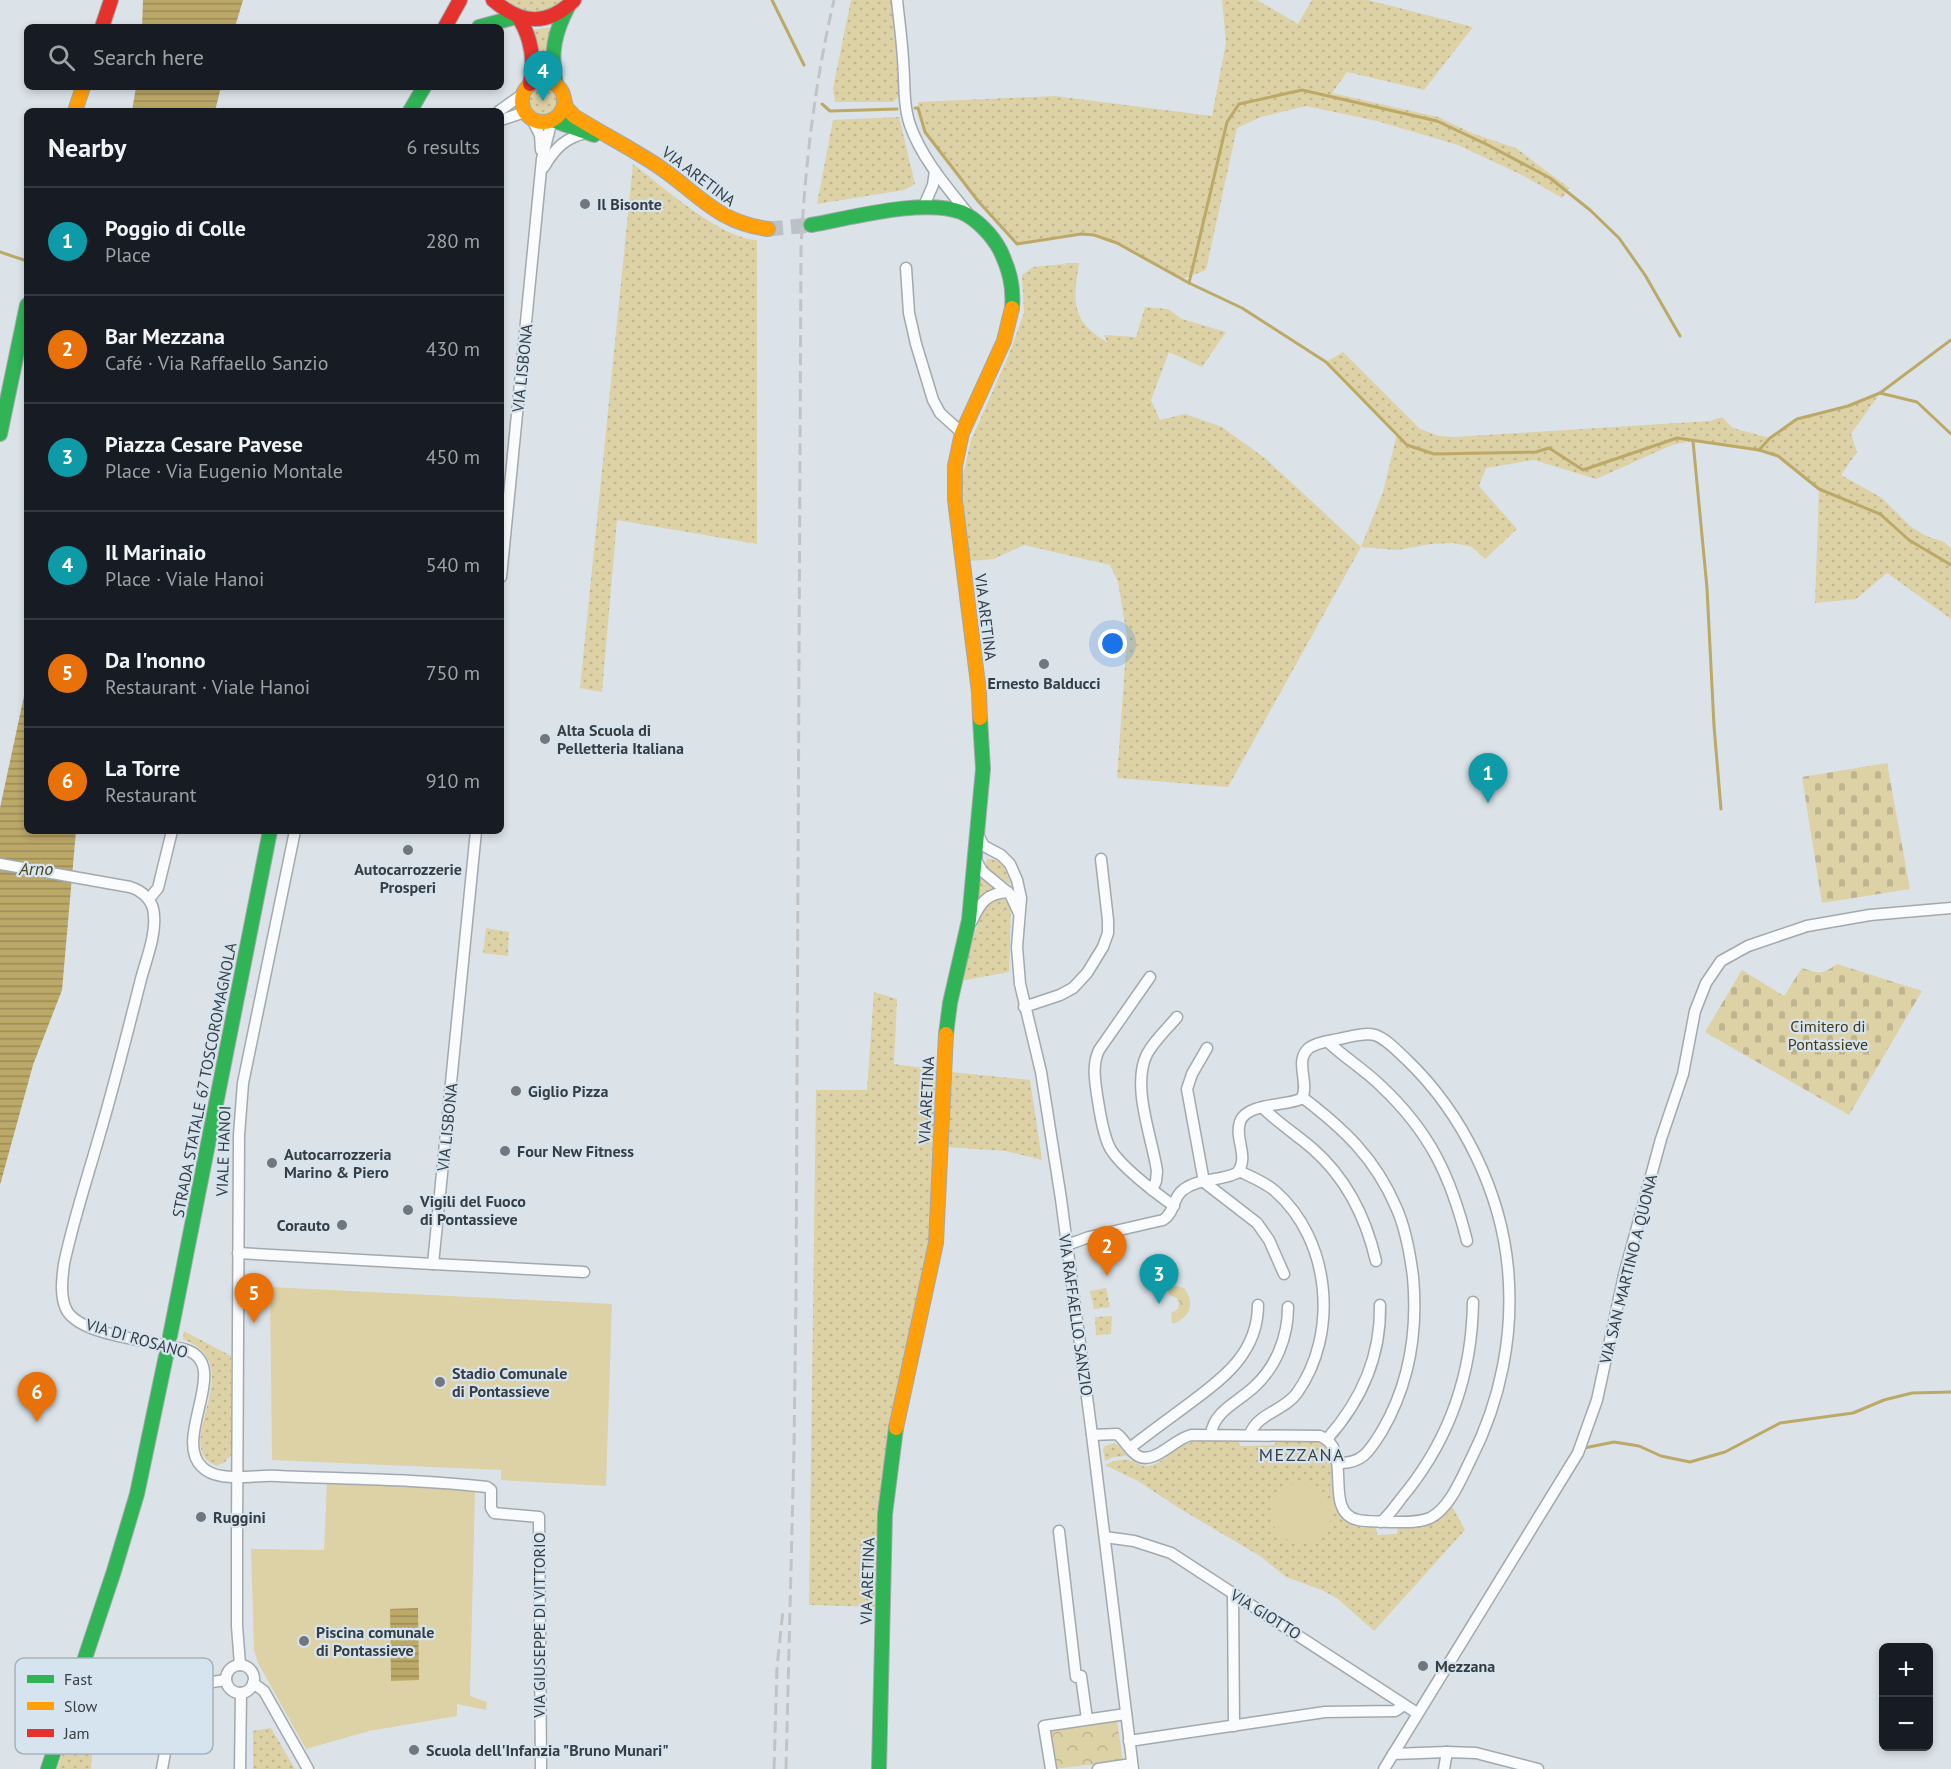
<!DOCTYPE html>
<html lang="en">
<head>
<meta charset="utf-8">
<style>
	body { margin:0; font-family:"PT Sans",sans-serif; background:#242831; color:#f1f3f6 }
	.controls { position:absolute; right:18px; bottom:18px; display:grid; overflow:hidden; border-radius:9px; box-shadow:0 3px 9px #0003 }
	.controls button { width:54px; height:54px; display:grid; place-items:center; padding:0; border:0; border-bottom:2px solid #363941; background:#171b24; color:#f1f3f6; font:30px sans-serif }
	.you { position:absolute; left:1113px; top:644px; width:21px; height:21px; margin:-15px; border:4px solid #fff; border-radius:50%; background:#1a73e8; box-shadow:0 0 0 9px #1a73e833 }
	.badge { display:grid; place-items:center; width:39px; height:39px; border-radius:50%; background:#b45309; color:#fff; font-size:20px; font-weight:700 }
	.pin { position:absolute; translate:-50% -50px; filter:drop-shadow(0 2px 3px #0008) }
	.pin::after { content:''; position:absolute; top:32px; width:21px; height:18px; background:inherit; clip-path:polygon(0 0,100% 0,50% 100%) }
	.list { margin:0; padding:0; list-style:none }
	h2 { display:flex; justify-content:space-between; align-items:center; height:78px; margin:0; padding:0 24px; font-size:26px }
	h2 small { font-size:20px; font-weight:400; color:#9ea1a6 }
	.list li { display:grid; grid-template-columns:39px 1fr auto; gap:18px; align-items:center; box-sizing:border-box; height:108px; padding:0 24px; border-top:2px solid #363941 }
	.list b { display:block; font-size:22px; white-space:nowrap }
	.list p { margin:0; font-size:20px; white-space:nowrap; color:#9ea1a6 }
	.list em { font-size:20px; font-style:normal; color:#9ea1a6 }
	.icon { flex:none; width:33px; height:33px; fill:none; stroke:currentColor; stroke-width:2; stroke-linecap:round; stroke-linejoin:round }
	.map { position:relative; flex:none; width:1951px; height:1769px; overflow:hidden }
	.search { position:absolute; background:#171b24; box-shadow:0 3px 9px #0003; left:24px; top:24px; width:480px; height:66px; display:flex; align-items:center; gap:15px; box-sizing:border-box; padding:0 21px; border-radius:9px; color:#9ea1a6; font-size:22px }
	.panel { position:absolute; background:#171b24; box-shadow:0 3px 9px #0003; left:24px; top:108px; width:480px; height:726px; border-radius:9px }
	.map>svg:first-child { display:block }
	.grass { fill:url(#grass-dots) }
	.cemetery { fill:url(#cemetery-stones) }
	.park { fill:url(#park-crowns) }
	.pitch { fill:#ddd1a6 }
	.water { fill:url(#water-rules) }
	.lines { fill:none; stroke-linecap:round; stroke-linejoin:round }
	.stream { stroke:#bca968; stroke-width:3 }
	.secondary-tunnel { stroke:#bac2c8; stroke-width:15; stroke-dasharray:15 8; stroke-linecap:butt }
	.street-casing { stroke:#a2a9ae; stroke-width:13 }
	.fast-casing { stroke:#a2a9ae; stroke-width:16 }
	.slow-casing { stroke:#a2a9ae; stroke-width:16 }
	.jam-casing { stroke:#a2a9ae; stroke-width:16 }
	.street { stroke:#fafbfc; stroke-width:10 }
	.fast { stroke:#30b455; stroke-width:14 }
	.slow { stroke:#ff9f0a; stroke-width:14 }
	.jam { stroke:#e5322d; stroke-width:14 }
	.rail { stroke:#c2c3c4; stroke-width:3; stroke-dasharray:12 6; stroke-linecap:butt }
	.street-bridge-casing { stroke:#a2a9ae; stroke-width:13; stroke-linecap:butt }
	.street-bridge { stroke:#fafbfc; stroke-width:10 }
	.poi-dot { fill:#71777c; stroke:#d5e4ef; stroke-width:2 }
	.labels { text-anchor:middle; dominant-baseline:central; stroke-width:4.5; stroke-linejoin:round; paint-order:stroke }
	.street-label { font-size:16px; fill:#383d42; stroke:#d5e4ef }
	.poi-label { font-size:16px; font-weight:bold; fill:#383d42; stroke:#d5e4ef; text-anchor:start }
	.park-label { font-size:16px; fill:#463911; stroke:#d5e4ef }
	.water-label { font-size:18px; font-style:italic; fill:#4e421a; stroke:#d5e4ef }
	.neighbourhood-label { font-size:18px; letter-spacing:1.5px; fill:#383d42; stroke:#d5e4ef }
	.key { fill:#d5e4ef; stroke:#a6b2bb; stroke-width:1.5 }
	.key-label { font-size:16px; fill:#383d42 }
</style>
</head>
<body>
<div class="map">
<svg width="1951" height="1769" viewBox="0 0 1951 1769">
	<defs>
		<pattern id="grass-dots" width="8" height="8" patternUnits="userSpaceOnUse" patternTransform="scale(1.5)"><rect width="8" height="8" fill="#ddd1a6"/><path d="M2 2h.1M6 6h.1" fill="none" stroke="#beb490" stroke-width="1.8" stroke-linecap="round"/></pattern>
		<pattern id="cemetery-stones" width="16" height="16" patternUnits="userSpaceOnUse" patternTransform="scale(1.5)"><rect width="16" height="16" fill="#ddd1a6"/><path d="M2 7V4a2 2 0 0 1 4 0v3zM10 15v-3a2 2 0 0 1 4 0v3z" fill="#beb490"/></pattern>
		<pattern id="park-crowns" width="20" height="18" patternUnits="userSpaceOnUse" patternTransform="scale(1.5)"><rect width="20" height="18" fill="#ddd1a6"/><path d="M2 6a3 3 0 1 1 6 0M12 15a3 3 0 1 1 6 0" fill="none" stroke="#beb490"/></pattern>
		<pattern id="water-rules" width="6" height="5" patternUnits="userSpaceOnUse" patternTransform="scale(1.5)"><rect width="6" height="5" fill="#bca968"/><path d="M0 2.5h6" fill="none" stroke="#9a8b57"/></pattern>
	</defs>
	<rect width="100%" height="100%" fill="#dbe3e9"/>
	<g class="grass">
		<path d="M504,0H562C545,18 522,12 504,0Z"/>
		<polygon points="851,0 893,0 899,96 893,102 835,102 833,88"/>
		<path d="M1222,0H1257L1298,24L1312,0H1368L1473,27L1424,90L1347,72L1332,93L1438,117L1474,134L1516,148L1569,188L1562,198L1524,176L1458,145L1377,121L1306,106L1261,117L1237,128L1206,270L1182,279C1155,265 1111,234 1082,234C1060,234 1038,240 1017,244L978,201L925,132L918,108V102L1055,96L1212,116L1226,42Z"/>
		<polygon points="553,27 550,74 537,74 531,30"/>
		<circle cx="543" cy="101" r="13"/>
		<polygon points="899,117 915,184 904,190 817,204 833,120"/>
		<path d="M633,164C662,186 721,239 757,240V544L617,520L602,692L580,688Z"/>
		<path d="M1065,263H1079C1073,302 1071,321 1107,342L1104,335L1136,337L1145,307L1168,309L1182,319L1226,332L1202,367L1169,352L1151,400L1160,420L1185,414L1222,427L1266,459L1361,547L1383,492L1397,434L1326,362L1343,352L1420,429L1439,436L1455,437L1709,421L1722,417L1733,428L1770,438L1797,419L1848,406L1880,393L1851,434L1857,452L1841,475L1882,498L1910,526L1926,536L1944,542L1951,548V619L1887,573L1856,599L1815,603L1819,489L1778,456L1759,450L1693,441L1672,445L1596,479L1534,460L1486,468L1479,486L1517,529L1485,559L1472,547L1454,543L1431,544L1397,550L1361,547L1228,787L1117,778L1127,636L1118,582L1110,565L1024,545L994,559L970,561L964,517L963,475L971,440L1008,357L1024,313L1022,275L1033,267L1064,264L1065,267Z"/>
		<path d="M987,859C1004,859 1006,871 1011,885L985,867Z"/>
		<polygon points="980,876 997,888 985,893 978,902"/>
		<polygon points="1002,898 1008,901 1011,907 1009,972 960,981 968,951 985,905 990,901"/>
		<polygon points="486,928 509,932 508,956 483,953"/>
		<polygon points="874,992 897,999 894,1064 938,1070 931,1242 899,1389 877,1607 809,1605 816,1090 867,1090"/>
		<polygon points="951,1072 1030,1080 1042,1160 1006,1151 947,1147"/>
		<polygon points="1106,1288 1110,1307 1094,1309 1090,1291"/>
		<polygon points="1112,1316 1111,1334 1096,1335 1095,1317"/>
		<path d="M184,1331L231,1356V1455L225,1462L217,1466C172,1449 238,1379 199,1348C195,1344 188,1342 183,1339Z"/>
		<path d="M1278,1439C1298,1439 1320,1435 1331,1454C1336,1488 1326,1529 1376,1527L1377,1535L1397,1534L1398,1526C1424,1526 1433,1526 1452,1506L1465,1530L1374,1631L1338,1599L1322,1590L1286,1577L1260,1556L1182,1510L1138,1481L1105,1465C1112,1461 1124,1458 1132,1461C1139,1463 1142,1468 1149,1466C1163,1463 1170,1452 1181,1446C1196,1438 1220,1442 1237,1441L1241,1446L1274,1445Z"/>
		<polygon points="1114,1443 1119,1446 1127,1456 1114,1457 1105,1461 1103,1450 1105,1446"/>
		<polygon points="83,1696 96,1711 91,1769 57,1769"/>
		<polygon points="271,1728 295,1769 253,1769 253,1731"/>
	</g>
	<g class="cemetery">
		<polygon points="1887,763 1910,889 1822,903 1802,777"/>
		<path d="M1837,964L1922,991L1849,1115L1705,1032L1742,970L1784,996L1802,968C1820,974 1822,975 1837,964Z"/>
	</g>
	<g class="park">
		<path d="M1167,1284L1184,1288C1196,1304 1190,1318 1172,1324L1171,1313L1178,1309L1179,1302L1177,1298L1169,1295Z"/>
		<polygon points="1117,1720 1123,1761 1054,1769 1050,1728"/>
	</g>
	<g class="pitch">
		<polygon points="270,1287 612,1304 606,1486 501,1480 501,1470 272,1460"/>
		<polygon points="327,1482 475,1490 470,1696 487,1702 486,1710 457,1704 457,1716 369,1731 306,1749 258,1663 254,1650 251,1549 324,1550"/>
		<circle cx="1301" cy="1513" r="30"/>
	</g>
	<g class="water">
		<polygon points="143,0 243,0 235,27 142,27"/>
		<polygon points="136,87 221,87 215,111 132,111"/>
		<polygon points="27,682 27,831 76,831 62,990 33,1065 0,1185 0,808"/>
		<polygon points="418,1608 419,1680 391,1681 390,1609"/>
	</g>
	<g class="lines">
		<g class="stream">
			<polyline points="772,0 804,65"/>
			<polyline points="822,104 830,111 897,109"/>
			<polyline points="915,108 918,108 925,132 978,201 1017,244 1081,234 1094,235 1117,243 1189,283 1242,308 1326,362 1407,445 1434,454 1536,452 1549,448 1583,470 1677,438 1759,450 1778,456 1819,489 1880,514 1909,540 1951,565"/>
			<polyline points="0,252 27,261"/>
			<polyline points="1189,283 1227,122 1239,104 1302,90 1437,121 1488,145 1550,178 1590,210 1619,238 1645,275 1680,336"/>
			<polyline points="1880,393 1917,402 1951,434"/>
			<polyline points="1693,441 1707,588 1714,726 1721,809"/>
			<polyline points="1759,450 1770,438 1797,419 1848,406 1880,393 1951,340"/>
			<polyline points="1584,1448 1614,1442 1639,1446 1661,1456 1690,1462 1725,1452 1780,1423 1853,1413 1884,1400 1912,1393 1951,1392"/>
		</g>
		<polyline class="secondary-tunnel" points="768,229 811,225"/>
		<defs>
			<g id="street">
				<path d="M897,0C899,20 902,40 903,60C905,82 903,105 910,125C922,159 947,187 969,215"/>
				<polyline points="499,111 523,94"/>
				<polyline points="532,119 540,135 541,150"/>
				<polyline points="501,120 525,112"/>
				<path d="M544,167C555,148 565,138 586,133"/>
				<polyline points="923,208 933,185 935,171"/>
				<polyline points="906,268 909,313 916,344 933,400 940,413 962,433"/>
				<polyline points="501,577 542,159 552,120"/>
				<polyline points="978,835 984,846 1001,855 1010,864 1017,880 1021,898 1017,947 1020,984 1041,1072 1061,1199 1092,1435 1133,1769"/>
				<polyline points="976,860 982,871 1010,894 1019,913"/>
				<path d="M0,864L130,887C143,891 154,901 154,916C156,937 145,962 140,983C127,1034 114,1086 99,1137C87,1179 73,1221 64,1264C62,1279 60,1296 66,1309C77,1332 131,1338 153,1343"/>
				<polyline points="149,899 158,888 172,831"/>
				<path d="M972,921C980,903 987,893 1008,892"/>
				<path d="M1150,977L1099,1050C1092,1065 1095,1080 1097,1095C1100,1112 1102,1131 1109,1146C1117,1164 1157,1194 1174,1206"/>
				<polyline points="1024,1007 1060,995 1073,988 1087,973 1103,947 1108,933 1108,920 1101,859"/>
				<path d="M1328,1042C1345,1058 1365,1070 1381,1086C1430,1132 1451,1177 1467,1241"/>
				<polyline points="1207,1048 1192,1074 1187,1089 1204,1182 1257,1223 1269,1240 1284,1274"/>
				<path d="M1302,1097C1344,1129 1375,1158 1396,1207C1406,1229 1410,1253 1413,1277C1418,1332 1410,1383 1382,1431C1370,1450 1363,1464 1338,1463"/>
				<path d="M1263,1108C1278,1123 1297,1135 1313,1149C1346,1178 1366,1218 1376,1261"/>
				<path d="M1239,1171C1251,1177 1265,1182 1275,1191C1331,1240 1339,1334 1297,1393C1284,1411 1258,1413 1250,1434"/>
				<path d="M1152,1190L1156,1181L1157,1171C1152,1137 1131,1086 1147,1054C1154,1041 1167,1029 1177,1017"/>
				<path d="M1067,1245L1089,1237L1163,1220C1175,1213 1172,1198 1183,1190C1198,1178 1221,1181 1237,1173C1250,1157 1234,1139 1240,1122C1246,1103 1285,1106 1301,1099C1311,1085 1293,1061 1309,1048C1317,1042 1330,1041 1339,1039C1350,1037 1364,1032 1375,1035C1387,1039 1398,1052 1407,1060C1463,1114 1501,1192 1508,1269C1514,1334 1501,1400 1471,1459C1462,1477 1450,1508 1430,1518C1419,1523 1403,1522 1390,1522C1380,1521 1368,1522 1358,1520C1321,1512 1355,1449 1320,1436L1191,1435C1174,1439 1154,1465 1138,1456C1129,1451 1125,1440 1117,1434L1092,1435"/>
				<polyline points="238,1253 433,1264 476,831"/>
				<polyline points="433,1264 584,1272"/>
				<path d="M183,1349C235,1361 171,1438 202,1467C207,1472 215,1475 222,1476C240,1479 259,1475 277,1476C347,1479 418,1479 487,1487L491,1490V1508L494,1513L539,1517L541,1769"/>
				<path d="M1211,1434C1214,1411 1238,1402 1254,1387C1276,1367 1288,1337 1288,1307"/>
				<path d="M1327,1439C1361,1401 1381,1357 1380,1305"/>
				<path d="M1130,1448C1149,1433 1170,1418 1190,1403C1224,1378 1258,1352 1258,1305"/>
				<path d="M1381,1522C1392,1513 1399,1500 1408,1490C1451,1435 1472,1372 1473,1302"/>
				<polyline points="1059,1531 1076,1677 1081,1676 1087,1719"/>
				<polyline points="1105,1537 1134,1541 1171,1553 1417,1713"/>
				<polyline points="1233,1594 1234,1726"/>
				<polyline points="240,1665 237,1626 237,1538 239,1135 243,1083 295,831"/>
				<circle cx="240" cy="1679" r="14"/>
				<polyline points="253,1683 264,1691 308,1769"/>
				<polyline points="1129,1741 1325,1712 1395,1711 1404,1705"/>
				<polyline points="1393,1754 1447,1752 1476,1753 1538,1769"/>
				<polyline points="162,1769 177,1687 226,1680"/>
				<polyline points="240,1769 241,1693"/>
				<polyline points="1051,1769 1044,1726 1126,1714"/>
				<polyline points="1098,1769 1132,1764"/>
				<polyline points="1384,1769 1578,1453 1597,1400 1624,1275 1661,1139 1683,1074 1695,1011 1706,983 1721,961 1748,946 1807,926 1870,915 1951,908"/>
				<polyline points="1444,1769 1447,1752"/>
			</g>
			<g id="fast">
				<polyline points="479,27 516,17"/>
				<path d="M556,84C550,54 554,32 569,5"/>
				<polyline points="410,111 424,87"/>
				<polyline points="552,120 594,135"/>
				<path d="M811,225C851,218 923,198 961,212C977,219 992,235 1000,250C1009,269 1014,286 1012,308"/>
				<polyline points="0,434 27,305"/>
				<polyline points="946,1034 950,1003 969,920 983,769 980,718"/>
				<polyline points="170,1336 270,831"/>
				<polyline points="48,1769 114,1571 137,1494 166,1356"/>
				<polyline points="879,1769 885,1514 896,1428"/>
			</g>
			<g id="slow">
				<circle cx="543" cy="101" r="21"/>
				<path d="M564,99L566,107L574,116C601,133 631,148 658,166C698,193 716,222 768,229"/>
				<polyline points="75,111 83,87"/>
				<polyline points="980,718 979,692 955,500 955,466 962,433 1004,341 1012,308"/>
				<polyline points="896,1428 936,1243 946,1034"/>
			</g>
			<g id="jam">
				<path d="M493,0C521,24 547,27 574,0"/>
				<path d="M519,18C532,39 535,60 530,84"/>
				<polyline points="102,27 111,0"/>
				<polyline points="445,27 460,0"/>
			</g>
		</defs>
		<use href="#street" class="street-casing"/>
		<use href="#fast" class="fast-casing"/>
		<use href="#slow" class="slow-casing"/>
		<use href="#jam" class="jam-casing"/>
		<use href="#street" class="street"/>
		<use href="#fast" class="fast"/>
		<use href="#slow" class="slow"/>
		<use href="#jam" class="jam"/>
		<g class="rail">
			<polyline points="774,1769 777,1667 783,1610"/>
			<path d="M786,1769L794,1449L796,1293L801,248C805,164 815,82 834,0"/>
		</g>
		<defs>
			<polyline id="street-bridge" points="153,1343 183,1349"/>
		</defs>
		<use href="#street-bridge" class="street-bridge-casing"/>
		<use href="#street-bridge" class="street-bridge"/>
	</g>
	<g class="poi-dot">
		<circle cx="585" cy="204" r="6"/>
		<circle cx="1044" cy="664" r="6"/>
		<circle cx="545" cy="739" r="6"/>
		<circle cx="408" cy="850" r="6"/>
		<circle cx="516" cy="1091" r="6"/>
		<circle cx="505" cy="1151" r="6"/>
		<circle cx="272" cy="1163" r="6"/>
		<circle cx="408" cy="1210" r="6"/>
		<circle cx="342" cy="1225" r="6"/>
		<circle cx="440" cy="1382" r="6"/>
		<circle cx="201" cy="1517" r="6"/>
		<circle cx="304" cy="1641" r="6"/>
		<circle cx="1423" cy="1666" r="6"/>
		<circle cx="414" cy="1750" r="6"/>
	</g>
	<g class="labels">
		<g class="street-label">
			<text transform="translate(699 176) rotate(37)">VIA ARETINA</text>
			<text transform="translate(522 368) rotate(-84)">VIA LISBONA</text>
			<text transform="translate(986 617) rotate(83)">VIA ARETINA</text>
			<text transform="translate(204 1080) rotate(-79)">STRADA STATALE 67 TOSCOROMAGNOLA</text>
			<text transform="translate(926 1100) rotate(-87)">VIA ARETINA</text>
			<text transform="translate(447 1127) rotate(-84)">VIA LISBONA</text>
			<text transform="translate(223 1151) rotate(-88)">VIALE HANOI</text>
			<text transform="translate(1628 1269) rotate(-76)">VIA SAN MARTINO A QUONA</text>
			<text transform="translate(1076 1315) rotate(82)">VIA RAFFAELLO SANZIO</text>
			<text transform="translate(137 1338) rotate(16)">VIA DI ROSANO</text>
			<text transform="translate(867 1581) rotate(-88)">VIA ARETINA</text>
			<text transform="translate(1266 1614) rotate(32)">VIA GIOTTO</text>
			<text transform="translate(539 1625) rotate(-90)">VIA GIUSEPPE DI VITTORIO</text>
		</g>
		<g class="poi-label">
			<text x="597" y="204">Il Bisonte</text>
			<text x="1044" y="683" text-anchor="middle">Ernesto Balducci</text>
			<text x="557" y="730">Alta Scuola di<tspan x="557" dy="18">Pelletteria Italiana</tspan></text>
			<text x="408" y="869" text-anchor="middle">Autocarrozzerie<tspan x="408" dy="18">Prosperi</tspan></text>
			<text x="528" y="1091">Giglio Pizza</text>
			<text x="517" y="1151">Four New Fitness</text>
			<text x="284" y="1154">Autocarrozzeria<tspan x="284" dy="18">Marino &amp; Piero</tspan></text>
			<text x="420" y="1201">Vigili del Fuoco<tspan x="420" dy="18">di Pontassieve</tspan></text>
			<text x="330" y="1225" text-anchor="end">Corauto</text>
			<text x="452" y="1373">Stadio Comunale<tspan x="452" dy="18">di Pontassieve</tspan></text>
			<text x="213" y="1517">Ruggini</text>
			<text x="316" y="1632">Piscina comunale<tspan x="316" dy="18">di Pontassieve</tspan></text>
			<text x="1435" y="1666">Mezzana</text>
			<text x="426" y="1750">Scuola dell'Infanzia "Bruno Munari"</text>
		</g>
		<g class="park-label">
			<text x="1828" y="1026">Cimitero di<tspan x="1828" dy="18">Pontassieve</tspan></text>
		</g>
		<g class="water-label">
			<text x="36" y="868">Arno</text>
		</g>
		<g class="neighbourhood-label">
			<text x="1302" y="1454">MEZZANA</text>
		</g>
	</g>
	<rect x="15" y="1658" width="198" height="96" rx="9" class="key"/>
	<rect x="27" y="1675" width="27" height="8" fill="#30b455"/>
	<rect x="27" y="1702" width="27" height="8" fill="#ff9f0a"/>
	<rect x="27" y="1729" width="27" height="8" fill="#e5322d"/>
	<g class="key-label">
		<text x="64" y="1685">Fast</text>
		<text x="64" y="1712">Slow</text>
		<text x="64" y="1739">Jam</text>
	</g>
</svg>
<div class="controls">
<button>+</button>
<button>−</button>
</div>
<div class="you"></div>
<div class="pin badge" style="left:1488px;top:803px;background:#0f9aa8">1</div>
<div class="pin badge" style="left:1107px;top:1276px;background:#e8710a">2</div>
<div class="pin badge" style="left:1159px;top:1304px;background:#0f9aa8">3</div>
<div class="pin badge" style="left:543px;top:101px;background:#0f9aa8">4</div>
<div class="pin badge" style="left:254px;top:1323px;background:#e8710a">5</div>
<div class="pin badge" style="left:37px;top:1422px;background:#e8710a">6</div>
<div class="search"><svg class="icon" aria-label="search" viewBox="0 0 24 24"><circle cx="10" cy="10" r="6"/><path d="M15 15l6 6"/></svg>Search here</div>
<section class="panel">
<h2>Nearby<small>6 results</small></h2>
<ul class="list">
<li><span class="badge" style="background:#0f9aa8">1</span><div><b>Poggio di Colle</b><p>Place</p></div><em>280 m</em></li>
<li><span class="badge" style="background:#e8710a">2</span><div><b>Bar Mezzana</b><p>Café · Via Raffaello Sanzio</p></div><em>430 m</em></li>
<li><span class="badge" style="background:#0f9aa8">3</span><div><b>Piazza Cesare Pavese</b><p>Place · Via Eugenio Montale</p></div><em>450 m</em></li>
<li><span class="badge" style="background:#0f9aa8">4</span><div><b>Il Marinaio</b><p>Place · Viale Hanoi</p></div><em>540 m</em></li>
<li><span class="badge" style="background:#e8710a">5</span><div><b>Da I'nonno</b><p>Restaurant · Viale Hanoi</p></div><em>750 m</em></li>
<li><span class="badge" style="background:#e8710a">6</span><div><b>La Torre</b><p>Restaurant</p></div><em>910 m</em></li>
</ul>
</section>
</div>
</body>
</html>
